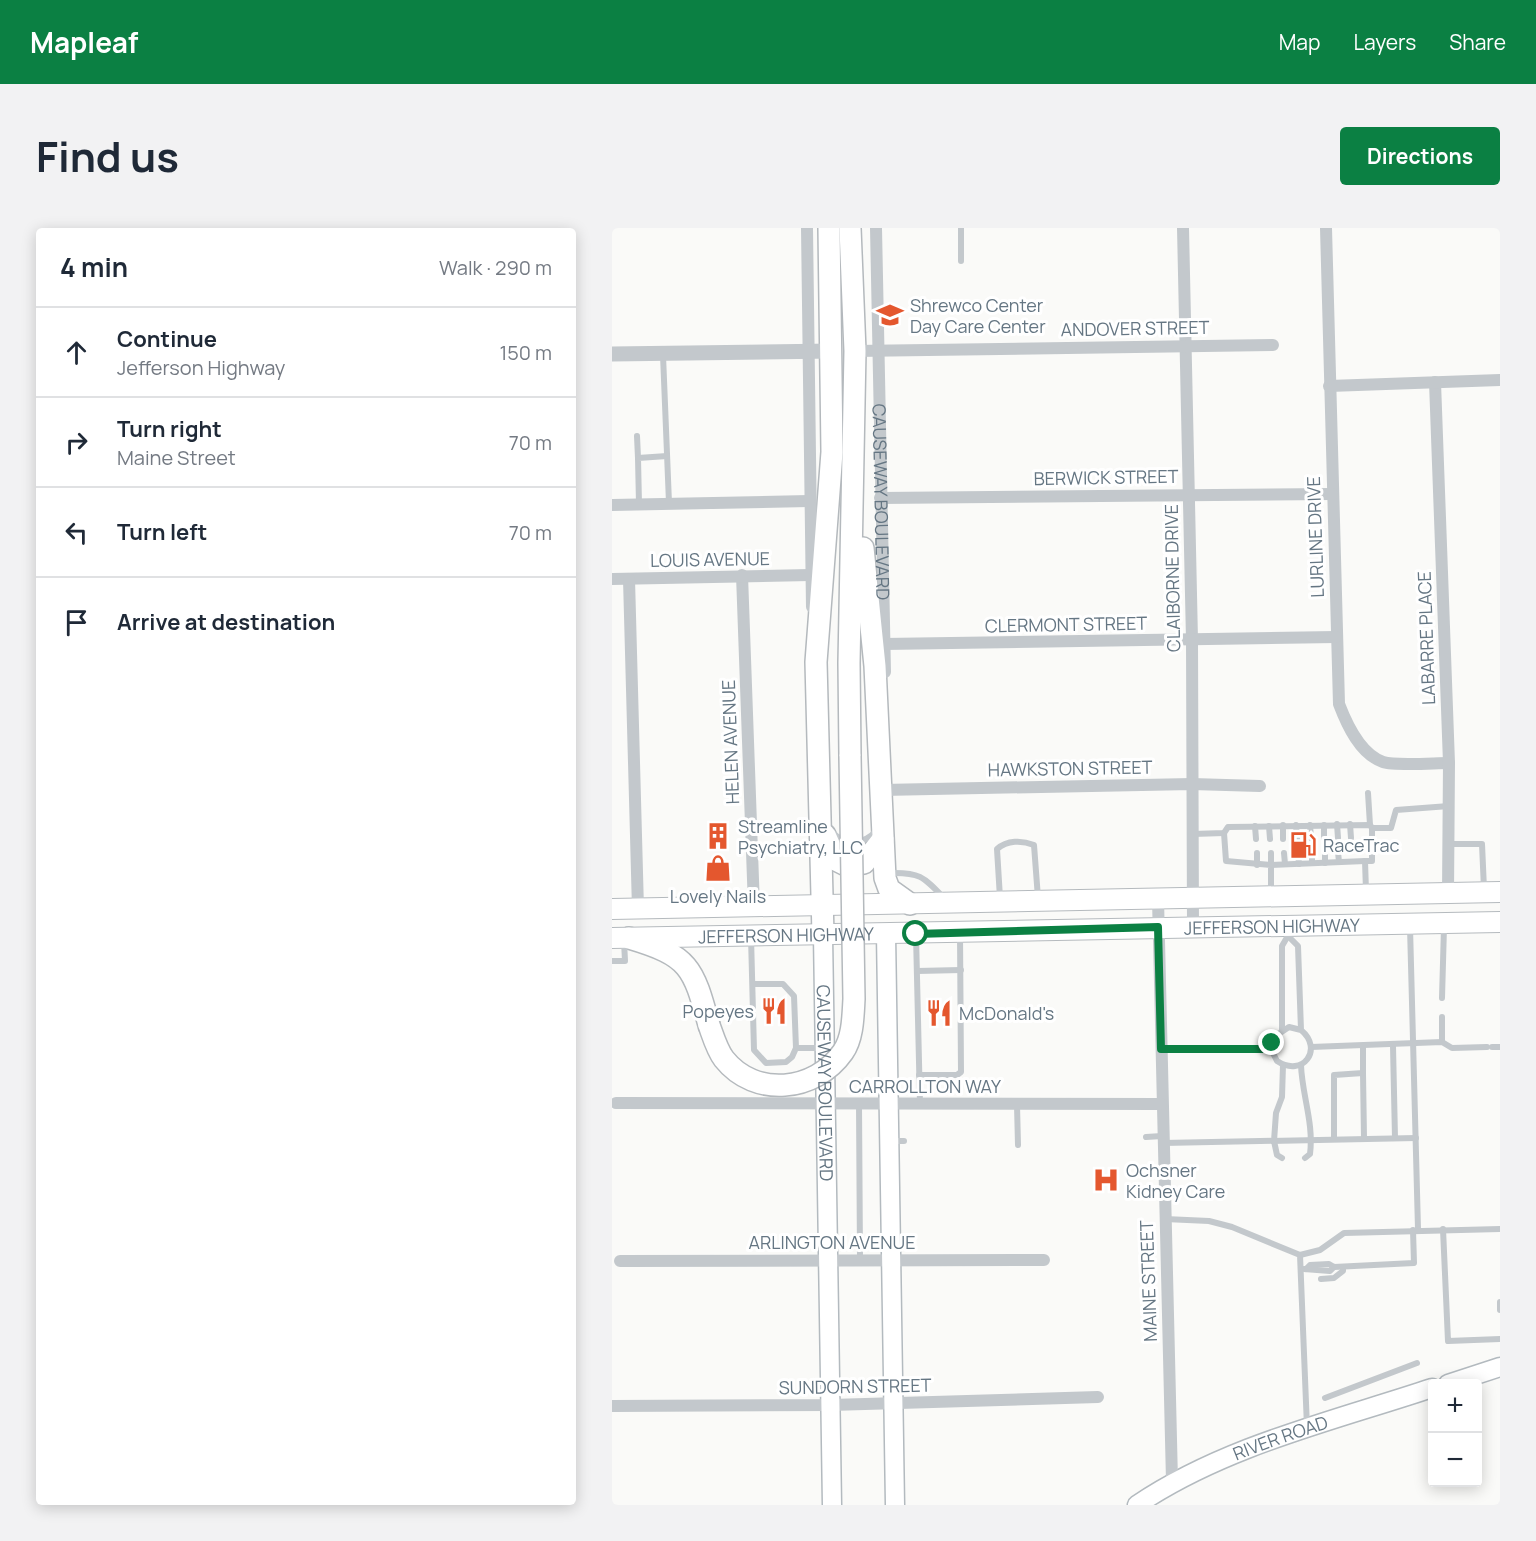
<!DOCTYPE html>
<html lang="en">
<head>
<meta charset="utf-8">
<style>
	body { margin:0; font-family:Manrope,sans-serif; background:#f2f2f3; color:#1f2937 }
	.controls { position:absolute; right:18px; bottom:18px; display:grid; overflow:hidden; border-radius:6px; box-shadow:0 3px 15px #0003 }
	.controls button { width:54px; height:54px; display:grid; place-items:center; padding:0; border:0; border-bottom:2px solid #e0e1e3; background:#fff; color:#1f2937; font:30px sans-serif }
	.stop { position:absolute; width:18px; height:18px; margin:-14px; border:4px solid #0b8043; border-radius:50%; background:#fff }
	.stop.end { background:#0b8043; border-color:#fff; box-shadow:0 2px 6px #0008 }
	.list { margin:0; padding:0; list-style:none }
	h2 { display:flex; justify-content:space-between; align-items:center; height:78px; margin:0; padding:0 24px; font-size:26px }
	h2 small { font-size:20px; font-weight:400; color:#747a83 }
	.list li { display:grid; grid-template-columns:39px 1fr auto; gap:18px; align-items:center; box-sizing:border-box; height:90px; padding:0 24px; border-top:2px solid #e0e1e3 }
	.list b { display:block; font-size:22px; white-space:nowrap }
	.list p { margin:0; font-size:20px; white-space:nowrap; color:#747a83 }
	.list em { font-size:20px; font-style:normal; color:#747a83 }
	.icon { flex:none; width:33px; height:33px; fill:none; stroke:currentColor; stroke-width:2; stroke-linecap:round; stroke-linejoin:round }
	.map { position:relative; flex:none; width:888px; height:1277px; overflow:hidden; border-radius:6px }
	header { display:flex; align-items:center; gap:36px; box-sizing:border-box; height:84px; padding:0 30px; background:#0b8043; color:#fff }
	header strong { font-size:28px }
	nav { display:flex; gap:33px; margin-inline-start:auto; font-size:21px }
	.intro { display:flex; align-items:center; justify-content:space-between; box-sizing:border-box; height:144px; padding:0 36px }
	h1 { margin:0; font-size:42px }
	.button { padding:15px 27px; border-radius:6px; background:#0b8043; color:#fff; font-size:21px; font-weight:700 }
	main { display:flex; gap:36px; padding:0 36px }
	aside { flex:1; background:#fff; border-radius:6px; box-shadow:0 3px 15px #0003 }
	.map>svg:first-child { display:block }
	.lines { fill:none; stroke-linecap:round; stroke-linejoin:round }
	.secondary-casing { stroke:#b3babf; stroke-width:21 }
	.primary-casing { stroke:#b5babe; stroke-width:22 }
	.trunk-casing { stroke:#b4b9bd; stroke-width:24 }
	.service { stroke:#c3c8cc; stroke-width:6 }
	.minor { stroke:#c3c8cc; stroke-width:12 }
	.tertiary { stroke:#c3c8cc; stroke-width:15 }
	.secondary { stroke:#fff; stroke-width:18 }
	.primary { stroke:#fff; stroke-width:20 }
	.trunk { stroke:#fff; stroke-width:21 }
	.trunk-bridge-casing { stroke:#b4b9bd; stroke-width:24; stroke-linecap:butt }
	.trunk-bridge { stroke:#fff; stroke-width:21 }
	.route { stroke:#0b8043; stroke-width:8 }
	.labels { text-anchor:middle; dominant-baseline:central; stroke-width:6; stroke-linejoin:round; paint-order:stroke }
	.poi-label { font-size:18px; fill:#657683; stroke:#fff; text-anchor:start }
	.street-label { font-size:18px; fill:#657683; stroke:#fff }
</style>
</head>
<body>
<header>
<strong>Mapleaf</strong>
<nav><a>Map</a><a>Layers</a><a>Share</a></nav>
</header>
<div class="intro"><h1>Find us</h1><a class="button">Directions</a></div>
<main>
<aside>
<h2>4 min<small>Walk · 290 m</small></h2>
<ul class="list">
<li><svg class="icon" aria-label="ahead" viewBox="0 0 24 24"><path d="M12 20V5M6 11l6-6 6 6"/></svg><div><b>Continue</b><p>Jefferson Highway</p></div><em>150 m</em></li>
<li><svg class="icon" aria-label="right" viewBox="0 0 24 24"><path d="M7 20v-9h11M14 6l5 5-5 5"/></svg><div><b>Turn right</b><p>Maine Street</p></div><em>70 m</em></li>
<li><svg class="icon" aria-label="left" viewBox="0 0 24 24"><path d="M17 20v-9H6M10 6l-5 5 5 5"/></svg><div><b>Turn left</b></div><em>70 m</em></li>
<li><svg class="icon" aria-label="arrive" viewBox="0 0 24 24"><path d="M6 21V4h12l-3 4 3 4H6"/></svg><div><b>Arrive at destination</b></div></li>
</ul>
</aside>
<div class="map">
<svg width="888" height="1277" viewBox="0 0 888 1277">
	<rect width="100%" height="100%" fill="#fafaf8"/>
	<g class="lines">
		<defs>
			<g id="secondary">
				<polyline points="274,706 283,1277"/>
				<path id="s2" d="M211,707L220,1277"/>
				<polyline points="836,1156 888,1139"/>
				<path id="s3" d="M525,1277C612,1218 721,1193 820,1160"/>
			</g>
			<g id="primary">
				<polyline points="0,681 888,664"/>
				<path id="s4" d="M0,710L888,694"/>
			</g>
			<g id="trunk">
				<polyline points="251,320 263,438 273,650 277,661 298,676"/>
				<polyline points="238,528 237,435 243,123 238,0"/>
				<polyline points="213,607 224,632 236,638 252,635 271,611"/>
				<polyline points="211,707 204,434 220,224 217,0"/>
				<path d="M17,710C78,728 81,739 97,797"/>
			</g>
		</defs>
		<use href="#secondary" class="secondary-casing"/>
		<use href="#primary" class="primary-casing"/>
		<use href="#trunk" class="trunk-casing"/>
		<g class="service">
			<polyline points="349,0 349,33"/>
			<polyline points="51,127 57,275"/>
			<polyline points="25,208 26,230"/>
			<polyline points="27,276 26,230 55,228"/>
			<polyline points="756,565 758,597"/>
			<polyline points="725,596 726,610"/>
			<polyline points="738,596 739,610"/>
			<polyline points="671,597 671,611"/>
			<polyline points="684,597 685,611"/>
			<polyline points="698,597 699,610"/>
			<polyline points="712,597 712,610"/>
			<polyline points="643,598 644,611"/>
			<polyline points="657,598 658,611"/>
			<polyline points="760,600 779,600 784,582 837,578"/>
			<path d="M220,604C234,618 252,617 265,602"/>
			<polyline points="612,605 614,633 659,637 659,665"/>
			<polyline points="581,606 612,605 616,599 758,597 760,600 760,633 753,633 754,663"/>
			<polyline points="837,616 870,616 872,661"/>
			<polyline points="686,624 687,636"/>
			<polyline points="700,624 700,635"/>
			<polyline points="713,624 713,635"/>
			<polyline points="726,624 727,634"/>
			<polyline points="645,625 645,637"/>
			<polyline points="659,625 659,637 753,633"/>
			<polyline points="672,625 673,636"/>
			<path d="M277,645C307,644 311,648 332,670"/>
			<path d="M388,670L385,621C395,612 410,612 422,617L426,670"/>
			<polyline points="798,699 806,1001"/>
			<polyline points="304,707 308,876"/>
			<polyline points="139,709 142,822 154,835 174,834 180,829 184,820 182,768 171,756 141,756"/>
			<path d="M677,709L686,718L689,802C712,821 691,850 665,833L659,821L662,809L677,799L689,802"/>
			<polyline points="0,733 13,733 12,713"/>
			<polyline points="305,743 349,742"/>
			<polyline points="830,770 832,699"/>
			<polyline points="830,789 830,814"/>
			<polyline points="670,802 670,718 677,706"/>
			<polyline points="781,818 783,910"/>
			<polyline points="699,819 830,814 840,820 875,819"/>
			<polyline points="880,819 888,819"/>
			<polyline points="184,820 210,820"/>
			<polyline points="549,821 659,821"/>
			<path d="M689,837C690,867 702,895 698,926L693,930"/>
			<polyline points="751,845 752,910"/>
			<polyline points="307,847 345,847 349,844 348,706"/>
			<polyline points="247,876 248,1032"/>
			<polyline points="405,877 406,917"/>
			<polyline points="534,909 550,908"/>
			<polyline points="722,910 722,847 751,845 751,818"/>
			<polyline points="278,913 292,913"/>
			<polyline points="551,915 804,910"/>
			<polyline points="670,930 665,927 662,913 664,885 670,869 671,837"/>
			<polyline points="553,991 597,993 620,999 688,1027 695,1199"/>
			<polyline points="831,1001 836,1113 888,1111"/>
			<polyline points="688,1027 708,1022 732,1005 888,1001"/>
			<polyline points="692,1041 718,1043 722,1039"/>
			<polyline points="694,1041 698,1037 717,1036 722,1039 802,1035 801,1002"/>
			<polyline points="709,1051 722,1050 731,1043 731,1039"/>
			<polyline points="888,1074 888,1082"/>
			<polyline points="713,1170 805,1135"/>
		</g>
		<g class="minor">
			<polyline points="195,0 200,379"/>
			<path id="s1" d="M264,0L273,444"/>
			<polyline points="571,0 580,412 581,699"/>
			<path d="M714,0L727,476C735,497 748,526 771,534C783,538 822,535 837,535"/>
			<polyline points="243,123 661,117"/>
			<polyline points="823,154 837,535 836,665"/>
			<polyline points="717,158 888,152"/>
			<polyline points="268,270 720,266"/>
			<polyline points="0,277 197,273"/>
			<polyline points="130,347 142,679"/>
			<polyline points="0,351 198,347"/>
			<polyline points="17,351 26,681 21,682"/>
			<polyline points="272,416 724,409"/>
			<polyline points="270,562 580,556 648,558"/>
			<polyline points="546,671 560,1253"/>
			<polyline points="4,875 549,876"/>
			<polyline points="8,1033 432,1032"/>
			<polyline points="0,1178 219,1177 486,1169"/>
		</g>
		<polyline class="tertiary" points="0,126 221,123"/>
		<use href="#secondary" class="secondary"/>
		<use href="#primary" class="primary"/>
		<use href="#trunk" class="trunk"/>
		<defs>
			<path id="trunk-bridge" d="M97,797C101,808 105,822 112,831C143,870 203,864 231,824C241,810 241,788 242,771L238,528"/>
		</defs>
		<use href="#trunk-bridge" class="trunk-bridge-casing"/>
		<use href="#trunk-bridge" class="trunk-bridge"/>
	</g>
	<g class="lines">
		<polyline class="route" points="304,706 546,699 549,821 659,821 660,815"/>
	</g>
	<defs>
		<symbol id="school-bare" viewBox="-9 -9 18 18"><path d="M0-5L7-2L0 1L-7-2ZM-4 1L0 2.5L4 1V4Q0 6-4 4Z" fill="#e4572e" stroke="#fff" stroke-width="2.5" paint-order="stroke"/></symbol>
		<symbol id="building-bare" viewBox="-9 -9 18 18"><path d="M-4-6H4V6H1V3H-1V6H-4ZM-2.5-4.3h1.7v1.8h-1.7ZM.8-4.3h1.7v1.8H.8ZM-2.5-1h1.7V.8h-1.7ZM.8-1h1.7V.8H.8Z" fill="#e4572e" stroke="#fff" stroke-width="2.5" paint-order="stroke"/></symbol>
		<symbol id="fuel-bare" viewBox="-9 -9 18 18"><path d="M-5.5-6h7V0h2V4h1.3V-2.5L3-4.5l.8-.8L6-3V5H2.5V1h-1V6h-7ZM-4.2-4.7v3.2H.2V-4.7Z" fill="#e4572e" stroke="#fff" stroke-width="2.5" paint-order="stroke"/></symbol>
		<symbol id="shop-bare" viewBox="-9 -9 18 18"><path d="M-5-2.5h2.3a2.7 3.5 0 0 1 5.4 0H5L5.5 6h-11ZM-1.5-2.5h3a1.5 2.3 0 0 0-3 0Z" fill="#e4572e" stroke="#fff" stroke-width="2.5" paint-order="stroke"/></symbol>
		<symbol id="restaurant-bare" viewBox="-9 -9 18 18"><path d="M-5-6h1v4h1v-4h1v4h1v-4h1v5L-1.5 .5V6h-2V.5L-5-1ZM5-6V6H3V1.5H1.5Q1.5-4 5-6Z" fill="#e4572e" stroke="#fff" stroke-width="2.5" paint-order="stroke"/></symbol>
		<symbol id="hospital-bare" viewBox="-9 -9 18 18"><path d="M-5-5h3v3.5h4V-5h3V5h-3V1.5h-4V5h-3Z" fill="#e4572e" stroke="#fff" stroke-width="2.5" paint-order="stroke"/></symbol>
	</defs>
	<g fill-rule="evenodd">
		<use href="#school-bare" x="259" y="68" width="38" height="38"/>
		<use href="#building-bare" x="87" y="589" width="38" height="38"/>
		<use href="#fuel-bare" x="672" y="598" width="38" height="38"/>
		<use href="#shop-bare" x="87" y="621" width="38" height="38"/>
		<use href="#restaurant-bare" x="143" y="764" width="38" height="38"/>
		<use href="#restaurant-bare" x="308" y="766" width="38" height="38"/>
		<use href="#hospital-bare" x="475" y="933" width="38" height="38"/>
	</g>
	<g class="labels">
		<g class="poi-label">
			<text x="298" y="77">Shrewco Center<tspan x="298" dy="21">Day Care Center</tspan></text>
			<text x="126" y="598">Streamline<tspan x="126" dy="21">Psychiatry, LLC</tspan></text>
			<text x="711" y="617">RaceTrac</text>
			<text x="106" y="668" text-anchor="middle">Lovely Nails</text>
			<text x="142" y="783" text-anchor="end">Popeyes</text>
			<text x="347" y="785">McDonald's</text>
			<text x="514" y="942">Ochsner<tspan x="514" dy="21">Kidney Care</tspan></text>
		</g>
		<g class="street-label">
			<text transform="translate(523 100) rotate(-1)">ANDOVER STREET</text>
			<text transform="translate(494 249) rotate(-1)">BERWICK STREET</text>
			<text stroke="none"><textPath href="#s1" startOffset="274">CAUSEWAY BOULEVARD</textPath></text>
			<text transform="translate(703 309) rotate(-92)">LURLINE DRIVE</text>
			<text transform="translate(98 331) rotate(-1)">LOUIS AVENUE</text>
			<text transform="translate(560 350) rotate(-91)">CLAIBORNE DRIVE</text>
			<text transform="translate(454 396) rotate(-1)">CLERMONT STREET</text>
			<text transform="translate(814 410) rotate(-92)">LABARRE PLACE</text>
			<text transform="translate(118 514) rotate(-92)">HELEN AVENUE</text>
			<text transform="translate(458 540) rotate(-1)">HAWKSTON STREET</text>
			<text stroke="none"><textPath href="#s4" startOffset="660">JEFFERSON HIGHWAY</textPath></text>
			<text stroke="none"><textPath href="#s4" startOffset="174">JEFFERSON HIGHWAY</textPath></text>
			<text stroke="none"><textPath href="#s2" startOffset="148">CAUSEWAY BOULEVARD</textPath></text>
			<text x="313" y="858">CARROLLTON WAY</text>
			<text x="220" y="1014">ARLINGTON AVENUE</text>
			<text transform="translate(536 1053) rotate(-92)">MAINE STREET</text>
			<text transform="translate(243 1158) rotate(-1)">SUNDORN STREET</text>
			<text stroke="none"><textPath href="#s3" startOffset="159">RIVER ROAD</textPath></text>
		</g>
	</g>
</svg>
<div class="controls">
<button>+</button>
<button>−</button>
</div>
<div class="stop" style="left:304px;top:706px"></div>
<div class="stop end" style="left:660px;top:815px"></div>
</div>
</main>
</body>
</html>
